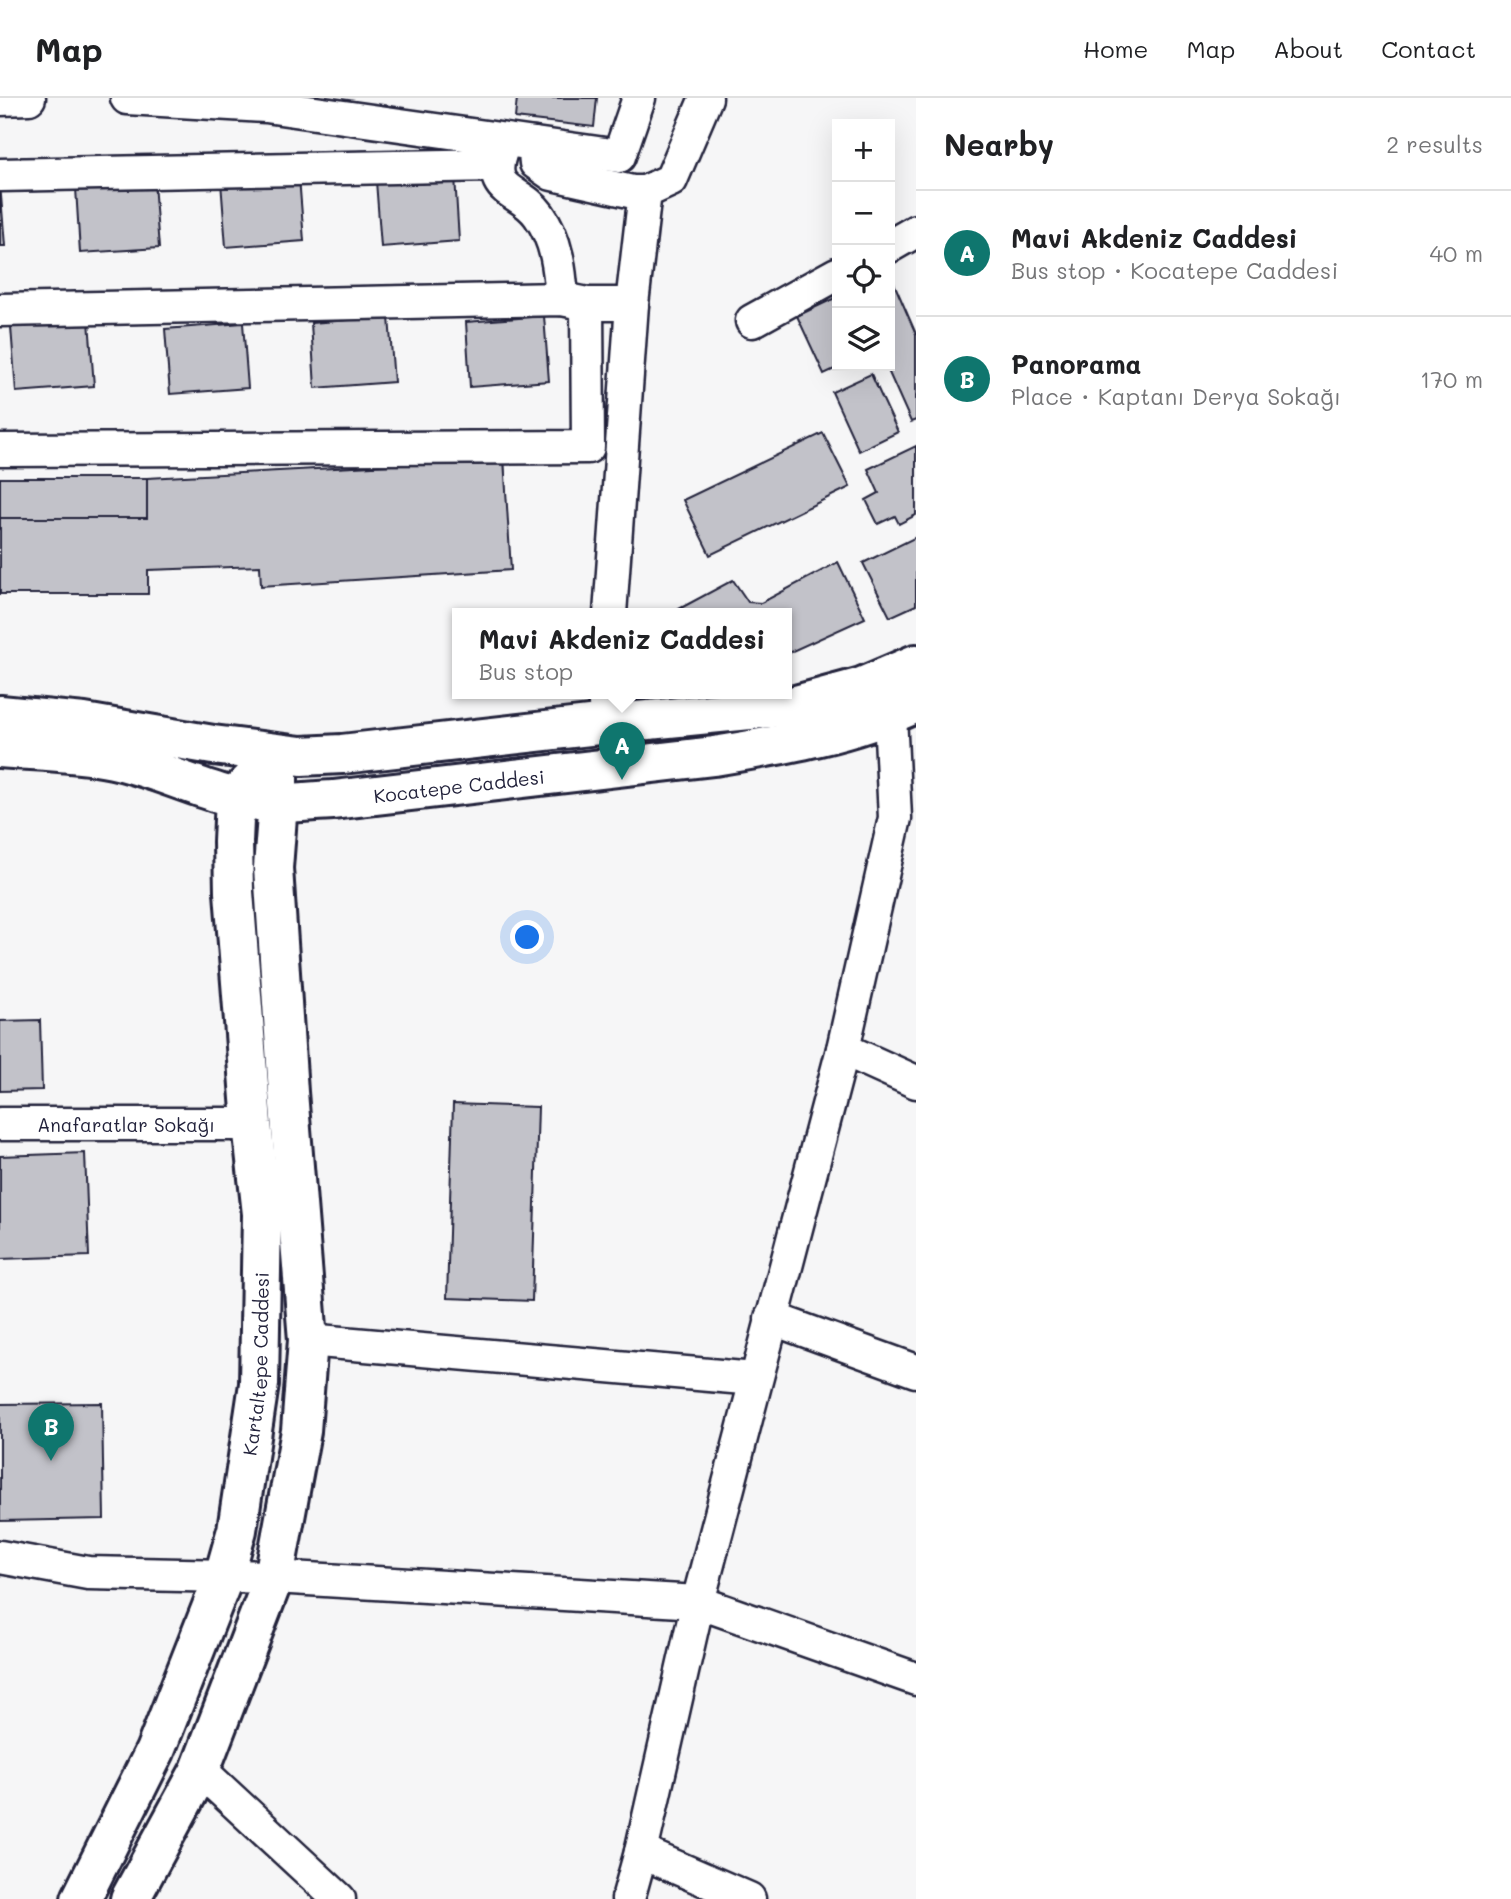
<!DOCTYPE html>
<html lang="en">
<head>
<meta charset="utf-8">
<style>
	body { margin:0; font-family:Mali,sans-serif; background:#f2f2f2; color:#202124 }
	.controls { position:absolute; right:21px; top:21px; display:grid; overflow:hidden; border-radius:0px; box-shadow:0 7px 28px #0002 }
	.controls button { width:63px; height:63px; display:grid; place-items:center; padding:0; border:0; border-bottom:2px solid #e0e0e0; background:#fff; color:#202124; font:35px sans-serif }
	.you { position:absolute; left:528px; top:840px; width:24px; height:24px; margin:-18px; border:5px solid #fff; border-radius:50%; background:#1a73e8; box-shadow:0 0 0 10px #1a73e833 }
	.badge { display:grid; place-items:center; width:46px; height:46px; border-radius:50%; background:#0f766e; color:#fff; font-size:23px; font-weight:700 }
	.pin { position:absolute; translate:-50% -58px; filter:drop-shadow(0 2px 4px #0008) }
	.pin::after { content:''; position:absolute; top:37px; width:24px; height:21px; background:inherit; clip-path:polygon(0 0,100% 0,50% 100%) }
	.popup { position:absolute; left:452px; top:510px; width:340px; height:91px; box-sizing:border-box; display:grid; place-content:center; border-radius:0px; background:#fff; filter:drop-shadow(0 2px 5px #0005); font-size:23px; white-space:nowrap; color:#757577 }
	.popup b { font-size:26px; color:#202124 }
	.popup::after { content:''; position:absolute; left:50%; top:100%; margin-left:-14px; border:14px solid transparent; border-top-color:#fff }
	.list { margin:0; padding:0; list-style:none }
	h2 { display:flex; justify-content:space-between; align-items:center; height:91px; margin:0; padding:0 28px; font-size:30px }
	h2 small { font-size:23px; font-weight:400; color:#757577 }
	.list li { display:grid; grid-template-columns:46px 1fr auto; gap:21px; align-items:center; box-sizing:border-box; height:126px; padding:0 28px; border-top:2px solid #e0e0e0 }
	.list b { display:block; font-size:26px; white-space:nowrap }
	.list p { margin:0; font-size:23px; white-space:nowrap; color:#757577 }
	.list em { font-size:23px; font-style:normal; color:#757577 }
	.icon { flex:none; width:38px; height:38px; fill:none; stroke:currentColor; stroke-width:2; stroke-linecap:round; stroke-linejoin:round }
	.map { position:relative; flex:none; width:916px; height:1801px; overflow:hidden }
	header { display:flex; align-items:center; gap:42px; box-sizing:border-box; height:98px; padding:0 35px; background:#fff; border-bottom:2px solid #e0e0e0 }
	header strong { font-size:33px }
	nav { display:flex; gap:38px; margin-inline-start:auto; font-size:24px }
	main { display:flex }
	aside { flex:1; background:#fff }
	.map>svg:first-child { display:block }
	.building { fill:#c2c2c9; stroke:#22223b; stroke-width:2 }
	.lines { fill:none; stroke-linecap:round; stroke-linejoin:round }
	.minor-casing { stroke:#22223b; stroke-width:37 }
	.major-casing { stroke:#22223b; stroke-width:44 }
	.minor { stroke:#fff; stroke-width:32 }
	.major { stroke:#fff; stroke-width:38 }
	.labels { text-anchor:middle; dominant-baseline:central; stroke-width:6; stroke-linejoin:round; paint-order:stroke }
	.street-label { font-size:19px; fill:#22223b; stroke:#fff }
</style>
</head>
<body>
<header>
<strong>Map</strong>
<nav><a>Home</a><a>Map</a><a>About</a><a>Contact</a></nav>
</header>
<main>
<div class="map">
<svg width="916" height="1801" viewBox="0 0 916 1801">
	<rect width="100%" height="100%" fill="#f6f6f7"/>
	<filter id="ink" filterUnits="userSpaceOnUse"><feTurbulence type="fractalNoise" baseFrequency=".0143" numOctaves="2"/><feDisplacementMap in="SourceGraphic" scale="14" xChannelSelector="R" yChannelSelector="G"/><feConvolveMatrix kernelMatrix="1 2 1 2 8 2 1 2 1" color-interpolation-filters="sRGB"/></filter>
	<g filter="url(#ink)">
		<g class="building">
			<polygon points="517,0 597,0 594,29 515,20"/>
			<polygon points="455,78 459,143 381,149 376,83"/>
			<polygon points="299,79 304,143 226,149 221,84"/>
			<polygon points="0,85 5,148 0,148"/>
			<polygon points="154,85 159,150 80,155 76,90"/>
			<polygon points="890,176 916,236 916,322 911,324 886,268 890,268"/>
			<polygon points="835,200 837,204 837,268 841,268 824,276 797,218"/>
			<polygon points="544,218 549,283 470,289 466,224"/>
			<polygon points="389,219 394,284 315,290 311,225"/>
			<polygon points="89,223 94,288 16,294 11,229"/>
			<polygon points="243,225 248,290 170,296 165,231"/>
			<polygon points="871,276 898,334 859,353 832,294"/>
			<polygon points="823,335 850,389 710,457 683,402"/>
			<polygon points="916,348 916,417 899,426 895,418 878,426 866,402 879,395 868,371"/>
			<polygon points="504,361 506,408 256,422 254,375"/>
			<polygon points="504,361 511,472 261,488 260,468 148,472 148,496 0,496 0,380 147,380"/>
			<rect x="0" y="380" width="147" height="40"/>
			<polygon points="916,439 916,507 890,519 863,465"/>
			<polygon points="838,464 865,520 786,556 786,516 682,516 679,511 733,482 748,504 761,505"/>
			<polygon points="40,922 42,992 0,993 0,923"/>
			<polygon points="453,1006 538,1009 532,1203 447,1200"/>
			<polygon points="85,1055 89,1158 0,1161 0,1058"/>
			<polygon points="102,1305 104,1421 0,1423 0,1306"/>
		</g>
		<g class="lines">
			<defs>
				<g id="minor">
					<polyline points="127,0 266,8 619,58 639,0"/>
					<polyline points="0,1 29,0"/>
					<polyline points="534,46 536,65 552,76 633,94 645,94"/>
					<path d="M502,50C485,97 519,89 539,117C557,142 560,172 562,201"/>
					<polyline points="0,77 495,67"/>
					<polyline points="890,148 916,133"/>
					<polyline points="0,212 562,201 587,206 632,206"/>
					<polyline points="752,223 837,176"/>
					<polyline points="0,352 588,349 587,206"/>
					<polyline points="610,516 632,206 645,94 671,82 706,0"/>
					<polyline points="604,596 607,626"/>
					<polyline points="843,951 916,984"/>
					<path id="s1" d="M0,1026H252"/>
					<polyline points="771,1220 916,1273"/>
					<polyline points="308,1242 755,1281"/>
					<polyline points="0,1459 88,1475 274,1479 698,1504 916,1581"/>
					<polyline points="200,1672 339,1801"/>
					<polyline points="641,1754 749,1801"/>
					<polyline points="628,1801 641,1754 698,1504 843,951 895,720 890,617"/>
				</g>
				<g id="major">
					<polyline points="0,617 84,625 213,647 301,658 342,656 607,626 792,608 862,589 916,566"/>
					<path id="s2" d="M0,650C37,653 76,653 113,661C161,671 211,698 258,704C283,707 309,703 333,702L714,658C782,647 853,635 916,605"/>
					<path id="s3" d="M81,1801L155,1653L224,1478L237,1432L259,1286L262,1116L252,1026L234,794L233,744L235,699L278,656"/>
					<polyline points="130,1801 200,1672 274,1479 301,1333 308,1242 288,994 273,770 278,705 278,656"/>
				</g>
			</defs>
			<use href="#minor" class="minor-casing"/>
			<use href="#major" class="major-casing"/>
			<use href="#minor" class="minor"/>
			<use href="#major" class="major"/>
		</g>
	</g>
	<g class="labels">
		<g class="street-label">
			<text stroke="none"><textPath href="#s2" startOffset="467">Kocatepe Caddesi</textPath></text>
			<text stroke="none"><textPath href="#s1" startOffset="126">Anafaratlar Sokağı</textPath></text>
			<text stroke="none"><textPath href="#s3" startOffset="569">Kartaltepe Caddesi</textPath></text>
		</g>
	</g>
</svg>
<div class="controls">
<button>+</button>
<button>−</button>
<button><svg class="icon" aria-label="locate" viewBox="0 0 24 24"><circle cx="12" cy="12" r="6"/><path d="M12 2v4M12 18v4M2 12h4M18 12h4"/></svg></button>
<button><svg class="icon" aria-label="layers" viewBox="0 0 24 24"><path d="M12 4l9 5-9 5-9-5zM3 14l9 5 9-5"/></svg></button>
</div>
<div class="you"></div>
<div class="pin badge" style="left:622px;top:682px">A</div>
<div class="popup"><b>Mavi Akdeniz Caddesi</b>Bus stop</div>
<div class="pin badge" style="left:51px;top:1363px">B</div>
</div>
<aside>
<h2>Nearby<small>2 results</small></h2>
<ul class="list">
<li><span class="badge">A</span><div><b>Mavi Akdeniz Caddesi</b><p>Bus stop · Kocatepe Caddesi</p></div><em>40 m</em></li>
<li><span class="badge">B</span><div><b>Panorama</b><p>Place · Kaptanı Derya Sokağı</p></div><em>170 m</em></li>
</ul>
</aside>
</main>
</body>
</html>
